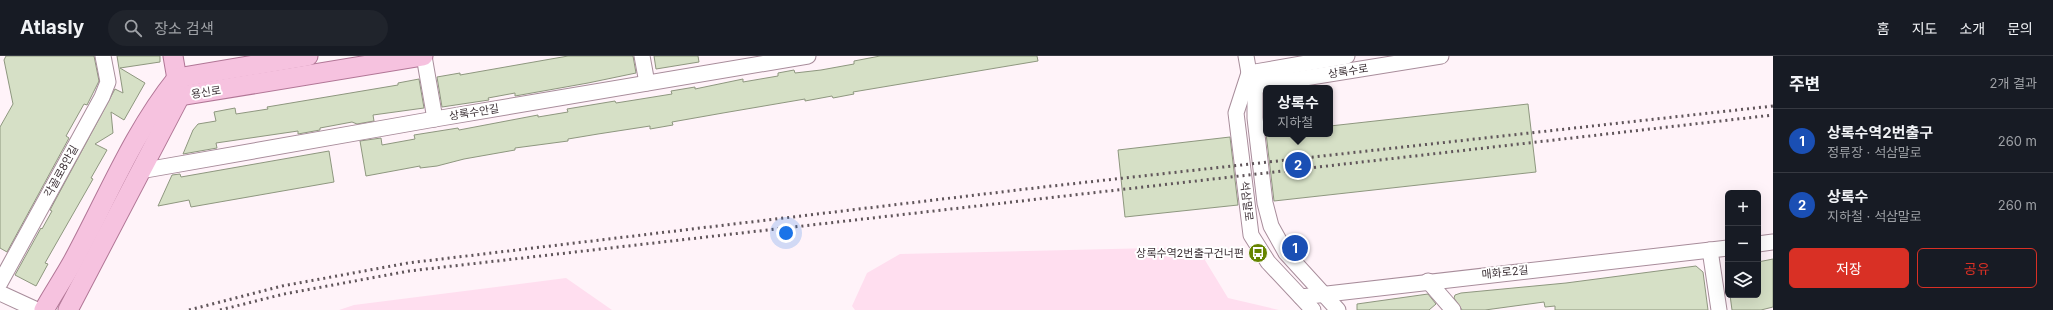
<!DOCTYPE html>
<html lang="ko">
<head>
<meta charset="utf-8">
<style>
	body { margin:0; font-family:Inter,"Noto Sans KR",sans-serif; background:#20242c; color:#f1f3f6 }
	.controls { position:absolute; right:12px; bottom:12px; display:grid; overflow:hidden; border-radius:6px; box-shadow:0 4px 16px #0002 }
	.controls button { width:36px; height:36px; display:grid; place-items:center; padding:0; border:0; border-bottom:1px solid #363941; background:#171b24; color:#f1f3f6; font:20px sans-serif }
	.you { position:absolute; left:786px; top:177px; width:14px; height:14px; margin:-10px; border:3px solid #fff; border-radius:50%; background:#1a73e8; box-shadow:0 0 0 6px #1a73e833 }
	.badge { display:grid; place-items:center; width:26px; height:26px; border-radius:50%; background:#d93025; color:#fff; font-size:13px; font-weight:700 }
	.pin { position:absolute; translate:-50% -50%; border:2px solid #fff; box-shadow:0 1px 4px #0006 }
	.popup { position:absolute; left:1263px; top:29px; width:70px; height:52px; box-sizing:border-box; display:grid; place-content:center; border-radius:6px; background:#171b24; filter:drop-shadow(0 1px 3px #0005); font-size:13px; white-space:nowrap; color:#9ea1a6 }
	.popup b { font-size:15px; color:#f1f3f6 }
	.popup::after { content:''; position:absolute; left:50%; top:100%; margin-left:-8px; border:8px solid transparent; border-top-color:#171b24 }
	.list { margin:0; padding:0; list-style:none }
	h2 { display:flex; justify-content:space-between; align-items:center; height:52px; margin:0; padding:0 16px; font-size:17px }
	h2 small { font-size:13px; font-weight:400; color:#9ea1a6 }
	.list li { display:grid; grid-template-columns:26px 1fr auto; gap:12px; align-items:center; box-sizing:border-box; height:64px; padding:0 16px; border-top:1px solid #363941 }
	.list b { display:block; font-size:15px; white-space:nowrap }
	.list p { margin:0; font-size:13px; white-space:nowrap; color:#9ea1a6 }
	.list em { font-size:13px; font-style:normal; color:#9ea1a6 }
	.actions { display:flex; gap:8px; padding:12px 16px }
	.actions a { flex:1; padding:9px 0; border:1px solid #d93025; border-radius:6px; text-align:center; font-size:14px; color:#d93025 }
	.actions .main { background:#d93025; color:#fff }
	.icon { flex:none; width:22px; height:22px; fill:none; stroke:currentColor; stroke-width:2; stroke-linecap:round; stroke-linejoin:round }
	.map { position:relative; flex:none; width:1773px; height:254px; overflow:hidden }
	header { display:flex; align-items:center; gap:24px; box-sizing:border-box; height:56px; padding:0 20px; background:#171b24; border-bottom:1px solid #363941 }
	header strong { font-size:19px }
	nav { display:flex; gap:22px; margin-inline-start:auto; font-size:14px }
	.search { width:280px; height:36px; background:#20242c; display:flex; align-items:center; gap:10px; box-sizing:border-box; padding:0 14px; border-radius:22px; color:#9ea1a6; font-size:15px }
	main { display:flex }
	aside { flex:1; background:#171b24 }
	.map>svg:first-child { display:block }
	.green { fill:#ffdeef }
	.building { fill:#d6e0c6; stroke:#8e977f }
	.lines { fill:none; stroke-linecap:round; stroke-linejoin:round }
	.minor-casing { stroke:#a88d9b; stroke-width:17 }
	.major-casing { stroke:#b17696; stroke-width:21 }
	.minor { stroke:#fff; stroke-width:15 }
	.major { stroke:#f6c2df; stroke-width:19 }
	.rail { stroke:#60555a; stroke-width:3; stroke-dasharray:2 4; stroke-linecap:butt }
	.labels { text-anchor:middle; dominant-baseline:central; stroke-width:4; stroke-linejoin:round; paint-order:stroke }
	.street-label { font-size:11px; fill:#3d3237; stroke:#fff }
	.poi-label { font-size:11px; fill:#3d3237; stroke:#fff; text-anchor:end }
</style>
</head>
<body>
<header>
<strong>Atlasly</strong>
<div class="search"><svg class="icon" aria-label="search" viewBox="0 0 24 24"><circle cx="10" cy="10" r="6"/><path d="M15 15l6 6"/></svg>장소 검색</div>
<nav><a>홈</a><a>지도</a><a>소개</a><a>문의</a></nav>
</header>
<main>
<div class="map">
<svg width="1773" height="254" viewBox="0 0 1773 254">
	<rect width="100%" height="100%" fill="#fff3f9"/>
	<g class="green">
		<polygon points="1197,191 1228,242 1279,254 855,254 852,250 867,217 900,198"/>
		<polygon points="566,222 612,254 339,254 354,249"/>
	</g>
	<g class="building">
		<polygon points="6,0 94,0 99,25 87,49 84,48 66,80 69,82 7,196 0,192 0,71 13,48 4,4"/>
		<polygon points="117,0 160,0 160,6 120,12 145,27 124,64 111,56 113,77 95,88 107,94 91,122 93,123 45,207 48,208 36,230 15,219 41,172 42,173 52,155 50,154 115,33 123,37"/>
		<polygon points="568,0 633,0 636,17 588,27 515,40 515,37 488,42 489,44 442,51 437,21 460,17 460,19"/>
		<polygon points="654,0 698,0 699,6 656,13"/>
		<polygon points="880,0 1037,0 1038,5 853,36 854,38 833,42 832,40 805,45 805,43 723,57 672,66 673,69 650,73 650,70 598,78 568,83 568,85 515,92 515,94 464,103 437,110 420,112 420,110 366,120 360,85 381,82 382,89 415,83 414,79 458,72 459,74 538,59 538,61 568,56 567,53 615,45 616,47 641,43 672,38 671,35 695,31 695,33 743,23 743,26 778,20 778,17 794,14 795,17 821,14 854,8 854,5"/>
		<polygon points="419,23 424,52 373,59 374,65 357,68 352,66 320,72 320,74 298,78 298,75 216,87 217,92 183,98 193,74 198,68 216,65 214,56 235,52 236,58 268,53 267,51 398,29 398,27"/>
		<polygon points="1528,48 1536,116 1274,145 1266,77 1330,78 1330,70"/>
		<polygon points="1230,81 1238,149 1125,161 1118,94"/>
		<polygon points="329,95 334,126 191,151 189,144 158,150 172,119 180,118 181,121"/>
		<polygon points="1773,203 1773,251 1761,254 1732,254 1730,239 1758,239 1758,206"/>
		<polygon points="1696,210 1703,216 1708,254 1555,254 1555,250 1545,251 1544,246 1485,254 1462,254 1454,242 1455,239 1461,237 1566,227"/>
		<polygon points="1428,238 1436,248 1429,254 1357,254 1357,248"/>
	</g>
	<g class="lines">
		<defs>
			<g id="minor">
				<polyline points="424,0 435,63"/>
				<polyline points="642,0 647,27"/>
				<polyline points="1246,0 1249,17 1255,30 1255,62 1265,147 1271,170 1286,197 1338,254"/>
				<polyline points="1255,30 1441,0"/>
				<polyline points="140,115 435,63 808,0"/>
				<polyline points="1758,188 1773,186"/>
				<polyline points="1710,194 1719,254"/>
				<polyline points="1428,225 1453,254"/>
				<polyline points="0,227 102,41 108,26 103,0"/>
				<polyline points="0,237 37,254"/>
				<polyline points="1301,241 1728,192"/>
				<polyline points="1313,254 1268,206 1251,179 1236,57 1249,17 1347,0"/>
			</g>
			<g id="major">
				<polyline points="173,0 179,35"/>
				<polyline points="180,40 423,0"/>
				<path d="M44,254C53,238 63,223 72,207C106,145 132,78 177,22L308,0"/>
				<polyline points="68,254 180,40"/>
			</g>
		</defs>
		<use href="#minor" class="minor-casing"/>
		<use href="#major" class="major-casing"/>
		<use href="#minor" class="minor"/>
		<use href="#major" class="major"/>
		<g class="rail">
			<polyline points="189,254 282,230 408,207 1043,131 1773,50"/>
			<polyline points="220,254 284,238 409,215 1773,59"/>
		</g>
	</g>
	<defs>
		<symbol id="bus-disc" viewBox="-11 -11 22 22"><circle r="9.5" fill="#668500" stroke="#fff"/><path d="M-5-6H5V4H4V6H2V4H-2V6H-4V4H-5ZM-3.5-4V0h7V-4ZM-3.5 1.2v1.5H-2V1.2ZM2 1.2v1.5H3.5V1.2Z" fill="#fff"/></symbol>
	</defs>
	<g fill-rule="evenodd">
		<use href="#bus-disc" x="1247" y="186" width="22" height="22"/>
	</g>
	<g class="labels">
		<g class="street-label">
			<text transform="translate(1348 15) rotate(-9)">상록수로</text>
			<text transform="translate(206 36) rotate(-9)">용신로</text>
			<text transform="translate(474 56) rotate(-9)">상록수안길</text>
			<text transform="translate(61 115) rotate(-61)">각골로8안길</text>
			<text transform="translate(1247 145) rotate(83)">석삼말로</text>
			<text transform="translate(1505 216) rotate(-6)">매화로2길</text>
		</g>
		<g class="poi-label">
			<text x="1244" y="197">상록수역2번출구건너편</text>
		</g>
	</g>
</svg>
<div class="controls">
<button>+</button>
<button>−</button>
<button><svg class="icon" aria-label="layers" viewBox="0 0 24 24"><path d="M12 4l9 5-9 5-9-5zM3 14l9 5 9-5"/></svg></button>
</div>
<div class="you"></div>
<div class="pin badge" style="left:1295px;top:192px;background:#1a4fb4">1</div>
<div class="pin badge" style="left:1298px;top:109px;background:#1a4fb4">2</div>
<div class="popup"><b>상록수</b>지하철</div>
</div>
<aside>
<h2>주변<small>2개 결과</small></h2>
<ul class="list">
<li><span class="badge" style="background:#1a4fb4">1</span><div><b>상록수역2번출구</b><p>정류장 · 석삼말로</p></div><em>260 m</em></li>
<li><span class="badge" style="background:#1a4fb4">2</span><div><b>상록수</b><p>지하철 · 석삼말로</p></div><em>260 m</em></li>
</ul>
<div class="actions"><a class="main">저장</a><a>공유</a></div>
</aside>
</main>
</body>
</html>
